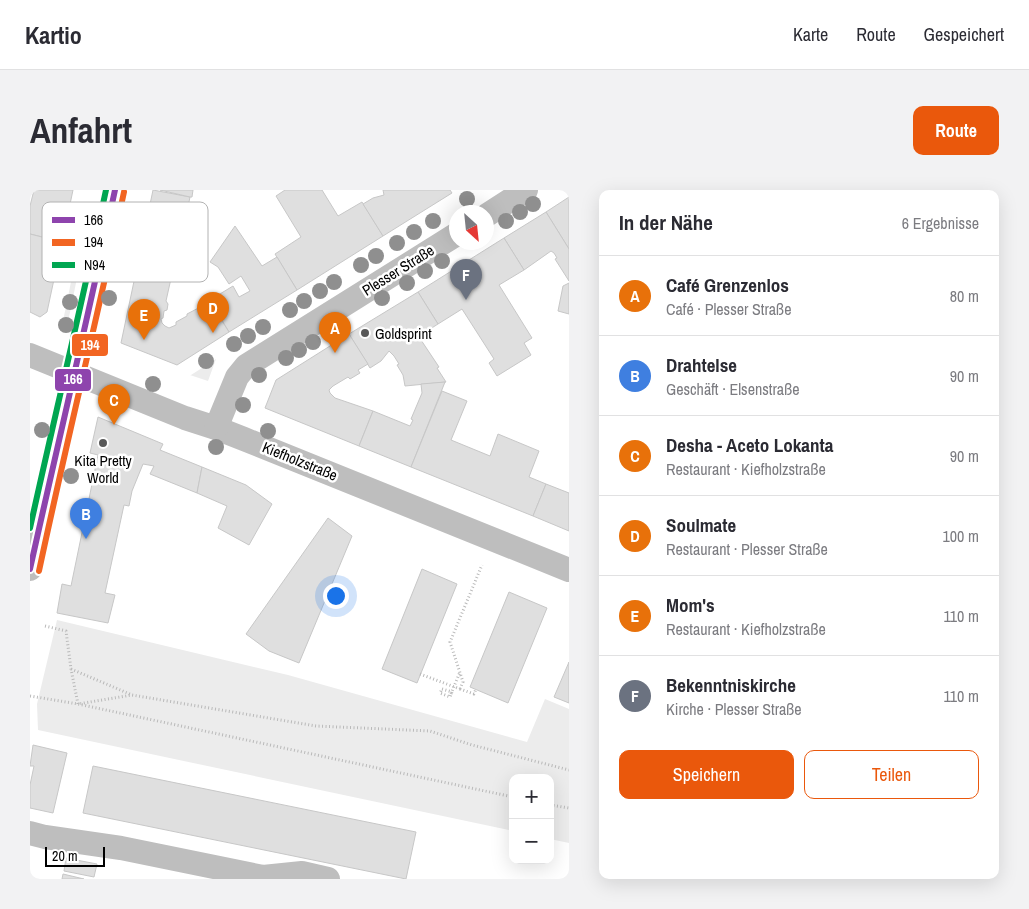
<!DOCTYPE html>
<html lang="de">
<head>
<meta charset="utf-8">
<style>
	body { margin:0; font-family:"Archivo Narrow",sans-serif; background:#f2f2f3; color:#2b2b33 }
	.controls { position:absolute; right:15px; bottom:15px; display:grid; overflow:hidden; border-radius:10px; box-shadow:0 5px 20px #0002 }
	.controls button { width:45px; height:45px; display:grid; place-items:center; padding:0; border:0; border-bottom:1px solid #e1e1e2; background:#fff; color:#2b2b33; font:25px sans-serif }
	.compass { position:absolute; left:419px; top:15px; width:45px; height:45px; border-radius:50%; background:#fff; box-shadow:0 5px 20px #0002; rotate:153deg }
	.scale { position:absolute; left:15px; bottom:12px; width:60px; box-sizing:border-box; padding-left:5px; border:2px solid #000; border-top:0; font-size:14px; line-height:18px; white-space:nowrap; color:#000; -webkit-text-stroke:4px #fff; paint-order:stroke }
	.you { position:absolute; left:305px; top:405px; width:18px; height:18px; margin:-12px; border:4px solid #fff; border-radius:50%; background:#1a73e8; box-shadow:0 0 0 8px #1a73e833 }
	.badge { display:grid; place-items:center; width:32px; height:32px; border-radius:50%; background:#ea580c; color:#fff; font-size:16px; font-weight:700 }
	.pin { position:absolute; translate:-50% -41px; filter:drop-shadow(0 1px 2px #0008) }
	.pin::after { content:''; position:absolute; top:26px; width:18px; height:15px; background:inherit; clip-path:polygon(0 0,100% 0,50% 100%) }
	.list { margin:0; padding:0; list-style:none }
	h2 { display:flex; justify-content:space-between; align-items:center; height:65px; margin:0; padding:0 20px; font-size:21px }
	h2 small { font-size:16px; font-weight:400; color:#7c7c81 }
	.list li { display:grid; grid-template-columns:32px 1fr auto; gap:15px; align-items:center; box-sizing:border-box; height:80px; padding:0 20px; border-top:1px solid #e1e1e2 }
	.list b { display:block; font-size:19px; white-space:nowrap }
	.list p { margin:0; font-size:16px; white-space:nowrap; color:#7c7c81 }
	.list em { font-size:16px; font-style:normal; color:#7c7c81 }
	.actions { display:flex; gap:10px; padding:15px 20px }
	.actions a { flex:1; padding:11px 0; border:1px solid #ea580c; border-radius:10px; text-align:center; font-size:18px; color:#ea580c }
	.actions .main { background:#ea580c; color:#fff }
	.map { position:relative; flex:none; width:539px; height:689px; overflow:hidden; border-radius:10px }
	header { display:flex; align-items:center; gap:30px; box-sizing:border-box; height:70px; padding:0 25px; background:#fff; border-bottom:1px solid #e1e1e2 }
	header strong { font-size:24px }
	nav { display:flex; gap:28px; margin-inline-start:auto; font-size:18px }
	.intro { display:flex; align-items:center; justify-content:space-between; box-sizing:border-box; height:120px; padding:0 30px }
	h1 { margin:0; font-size:35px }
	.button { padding:12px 22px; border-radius:10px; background:#ea580c; color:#fff; font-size:18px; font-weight:700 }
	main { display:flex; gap:30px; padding:0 30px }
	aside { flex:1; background:#fff; border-radius:10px; box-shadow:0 5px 20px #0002 }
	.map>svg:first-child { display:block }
	.green { fill:#ececec }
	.building { fill:#dfdfdf; stroke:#c7c7c7 }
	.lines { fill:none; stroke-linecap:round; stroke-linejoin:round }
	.path { stroke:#b9b9b9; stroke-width:3; stroke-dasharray:1 2.5; stroke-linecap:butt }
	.minor { stroke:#bebebe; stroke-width:24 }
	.path-bridge { stroke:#b9b9b9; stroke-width:3; stroke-dasharray:1 2.5; stroke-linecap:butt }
	.bus-1-casing { stroke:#fff; stroke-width:10 }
	.bus-2-casing { stroke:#fff; stroke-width:10 }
	.bus-3-casing { stroke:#fff; stroke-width:10 }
	.bus-1 { stroke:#8e44ad; stroke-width:6 }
	.bus-2 { stroke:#f26522; stroke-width:6 }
	.bus-3 { stroke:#00a651; stroke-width:6 }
	.tree { fill:#8f8f8f }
	.poi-dot { fill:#595959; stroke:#fff; stroke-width:2 }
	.labels { text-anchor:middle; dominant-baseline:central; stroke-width:5; stroke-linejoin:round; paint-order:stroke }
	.street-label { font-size:15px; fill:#000; stroke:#fff }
	.poi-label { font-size:15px; fill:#000; stroke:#fff; text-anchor:start }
	.key { fill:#fff; stroke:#b2b2b2; stroke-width:1 }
	.key-label { font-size:14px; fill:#000 }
	.line-badge { stroke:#fff; stroke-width:2 }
	.badge-label { font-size:14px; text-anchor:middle; font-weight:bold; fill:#fff }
</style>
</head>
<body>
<header>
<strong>Kartio</strong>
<nav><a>Karte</a><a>Route</a><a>Gespeichert</a></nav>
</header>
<div class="intro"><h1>Anfahrt</h1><a class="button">Route</a></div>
<main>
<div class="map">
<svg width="539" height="689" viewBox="0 0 539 689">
	<rect width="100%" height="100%" fill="#fff"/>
	<g class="green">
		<polygon points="42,87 47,88 37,137 32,136"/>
		<polygon points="186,169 178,191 160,185 161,185"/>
		<polygon points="27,430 258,485 497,552 515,509 539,519 539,653 520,649 520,588 483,588 483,641 8,540 7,514"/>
	</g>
	<g class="building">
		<polygon points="4,0 43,0 32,52 0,44 0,16"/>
		<polygon points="123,0 160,7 144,85 107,77"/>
		<polygon points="130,0 163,0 162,7 160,7"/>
		<polygon points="255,0 292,0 308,26 332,12 353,46 267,100 245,64 271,47 246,6"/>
		<polygon points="353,0 420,0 422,3 353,46 333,14 343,8 354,5"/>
		<polygon points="539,7 539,59 516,22"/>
		<polygon points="516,22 539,59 539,91 525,69 527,68 524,63 521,61 494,80 474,48"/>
		<polygon points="205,36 232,76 247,67 267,100 199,142 180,110 203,96 209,107 220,101 211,86 199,94 188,77 180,72"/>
		<polygon points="0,44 32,52 17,122 10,127 0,122"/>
		<polygon points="474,48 494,80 469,95 502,148 494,153 501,165 467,186 459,173 464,169 432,119 408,134 388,102"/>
		<polygon points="107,77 142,84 136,111 138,114 137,120 134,121 133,128 131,129 132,133 135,136 139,138 146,135 146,132 157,126 157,124 180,112 199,142 147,175 91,153"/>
		<polygon points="539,93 539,124 528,121 533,96"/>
		<polygon points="388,102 408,134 397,141 387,144 409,177 407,178 416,192 375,196 373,185 367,175 369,174 364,166 359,161 351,171 340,178 319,144"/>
		<polygon points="319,144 338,174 328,180 330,183 320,189 318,187 303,196 299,200 300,203 305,208 343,221 329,256 235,218 246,190"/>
		<polygon points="415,192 381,277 329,256 343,221 380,236 383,230 381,229 392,203 391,194"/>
		<polygon points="412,201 437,211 421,250 460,266 468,244 509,261 499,287 516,294 503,326 381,277"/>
		<polygon points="68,227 133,254 130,260 172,277 167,303 120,284 124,276 113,274 102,301 99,316 94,315 75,403 85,405 78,433 27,423 32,394 41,396 68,265 60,263"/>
		<polygon points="172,277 216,295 242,314 219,355 188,338 197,316 167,303"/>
		<polygon points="516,294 539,303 539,341 503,326"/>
		<polygon points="298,328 322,346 269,473 239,461 216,444"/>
		<polygon points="392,379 427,394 387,493 352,479"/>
		<polygon points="479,402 517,418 478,513 440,497"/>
		<polygon points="539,472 539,513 524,507"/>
		<polygon points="3,555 37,563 23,623 0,618 0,595 4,576 0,576"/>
		<polygon points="63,576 386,642 376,689 53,623"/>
		<polygon points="36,668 67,674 64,687 34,681"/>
		<polygon points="33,684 54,689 32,689"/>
	</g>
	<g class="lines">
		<g class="path">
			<polyline points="15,436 36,441 41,479 48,514 102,505 286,536 400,541 442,555 539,580"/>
			<polyline points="41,479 102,505"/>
			<polygon points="412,499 422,502 420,507 410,503"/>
			<polyline points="430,499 433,492 420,452 452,375"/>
			<polyline points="421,504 430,482"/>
			<polyline points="0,506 48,514 483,607"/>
			<polyline points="520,615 539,618"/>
		</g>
		<g class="minor">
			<polyline points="457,25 496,0"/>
			<polyline points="0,165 155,228 186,238 214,249 539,380"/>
			<polyline points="186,238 207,187 216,176 427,44"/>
			<polyline points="0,379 33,229 59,124 85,0"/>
			<polyline points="0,643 15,647 91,658 233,687 272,683 298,689"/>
		</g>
		<g class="path-bridge">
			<polyline points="390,484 430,499"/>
			<polyline points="430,499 444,504 446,499"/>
		</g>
		<defs>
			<path id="bus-1" d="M0,379C28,253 58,127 85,0"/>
			<path id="bus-2" d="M9,381C36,254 67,129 94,2"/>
			<path id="bus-3" d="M0,338C25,225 52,113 76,0"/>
		</defs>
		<use href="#bus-1" class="bus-1-casing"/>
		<use href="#bus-2" class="bus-2-casing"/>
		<use href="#bus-3" class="bus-3-casing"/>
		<use href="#bus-1" class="bus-1"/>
		<use href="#bus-2" class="bus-2"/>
		<use href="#bus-3" class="bus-3"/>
	</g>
	<g class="tree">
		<circle cx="437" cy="9" r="8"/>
		<circle cx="503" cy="14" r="8"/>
		<circle cx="490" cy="22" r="8"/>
		<circle cx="403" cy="31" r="8"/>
		<circle cx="476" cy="31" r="8"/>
		<circle cx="384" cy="42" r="8"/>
		<circle cx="367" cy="53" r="8"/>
		<circle cx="346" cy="66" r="8"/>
		<circle cx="412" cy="71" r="8"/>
		<circle cx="331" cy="75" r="8"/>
		<circle cx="395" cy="81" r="8"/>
		<circle cx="304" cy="92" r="8"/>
		<circle cx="377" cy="93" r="8"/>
		<circle cx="290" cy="101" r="8"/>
		<circle cx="79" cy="108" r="8"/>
		<circle cx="352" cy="108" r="8"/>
		<circle cx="274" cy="111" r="8"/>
		<circle cx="40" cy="112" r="8"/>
		<circle cx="260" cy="120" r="8"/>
		<circle cx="36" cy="135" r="8"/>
		<circle cx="233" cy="137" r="8"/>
		<circle cx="302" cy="140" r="8"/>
		<circle cx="218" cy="146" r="8"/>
		<circle cx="283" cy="152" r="8"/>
		<circle cx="204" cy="154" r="8"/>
		<circle cx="269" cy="160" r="8"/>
		<circle cx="256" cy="168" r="8"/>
		<circle cx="176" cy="171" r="8"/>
		<circle cx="229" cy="185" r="8"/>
		<circle cx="123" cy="194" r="8"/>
		<circle cx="213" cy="215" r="8"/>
		<circle cx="12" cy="240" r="8"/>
		<circle cx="238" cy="241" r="8"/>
		<circle cx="186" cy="257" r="8"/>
		<circle cx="41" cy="286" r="8"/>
	</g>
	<g class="poi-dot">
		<circle cx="335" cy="143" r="5"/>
		<circle cx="73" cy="253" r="5"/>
	</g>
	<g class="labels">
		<g class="street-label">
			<text transform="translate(368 80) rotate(-32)">Plesser Straße</text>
			<text transform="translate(270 271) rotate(22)">Kiefholzstraße</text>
		</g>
		<g class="poi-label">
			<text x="345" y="143">Goldsprint</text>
			<text x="73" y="270" text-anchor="middle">Kita Pretty<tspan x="73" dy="17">World</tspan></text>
		</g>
	</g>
	<rect x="12" y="12" width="166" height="80" rx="8" class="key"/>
	<rect x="22" y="27" width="23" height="6" fill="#8e44ad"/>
	<rect x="22" y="49" width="23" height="7" fill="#f26522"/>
	<rect x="22" y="72" width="23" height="6" fill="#00a651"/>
	<g class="key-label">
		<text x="54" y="35">166</text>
		<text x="54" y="57">194</text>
		<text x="54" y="80">N94</text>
	</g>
	<g class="line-badge">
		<rect x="41" y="143" width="38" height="24" rx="5" fill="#f26522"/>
		<rect x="24" y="178" width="38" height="24" rx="5" fill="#8e44ad"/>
	</g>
	<g class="badge-label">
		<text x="60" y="160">194</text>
		<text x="43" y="194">166</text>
	</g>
</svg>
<div class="controls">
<button>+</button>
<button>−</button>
</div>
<svg class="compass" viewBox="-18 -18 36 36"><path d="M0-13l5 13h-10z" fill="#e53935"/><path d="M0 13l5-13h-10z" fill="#7c7c81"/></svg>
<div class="scale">20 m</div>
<div class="you"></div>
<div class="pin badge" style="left:305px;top:163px;background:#e8710a">A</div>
<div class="pin badge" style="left:56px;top:349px;background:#3f7fe0">B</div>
<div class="pin badge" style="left:84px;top:235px;background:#e8710a">C</div>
<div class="pin badge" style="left:183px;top:143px;background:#e8710a">D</div>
<div class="pin badge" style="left:114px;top:150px;background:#e8710a">E</div>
<div class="pin badge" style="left:436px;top:110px;background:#6b7280">F</div>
</div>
<aside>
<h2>In der Nähe<small>6 Ergebnisse</small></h2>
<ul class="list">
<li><span class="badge" style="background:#e8710a">A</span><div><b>Café Grenzenlos</b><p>Café · Plesser Straße</p></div><em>80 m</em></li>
<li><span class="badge" style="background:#3f7fe0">B</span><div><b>Drahtelse</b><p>Geschäft · Elsenstraße</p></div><em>90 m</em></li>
<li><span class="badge" style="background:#e8710a">C</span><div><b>Desha - Aceto Lokanta</b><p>Restaurant · Kiefholzstraße</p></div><em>90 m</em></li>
<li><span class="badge" style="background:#e8710a">D</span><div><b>Soulmate</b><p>Restaurant · Plesser Straße</p></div><em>100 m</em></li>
<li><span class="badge" style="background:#e8710a">E</span><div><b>Mom's</b><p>Restaurant · Kiefholzstraße</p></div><em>110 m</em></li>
<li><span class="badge" style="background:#6b7280">F</span><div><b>Bekenntniskirche</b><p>Kirche · Plesser Straße</p></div><em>110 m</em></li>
</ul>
<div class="actions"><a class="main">Speichern</a><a>Teilen</a></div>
</aside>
</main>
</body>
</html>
